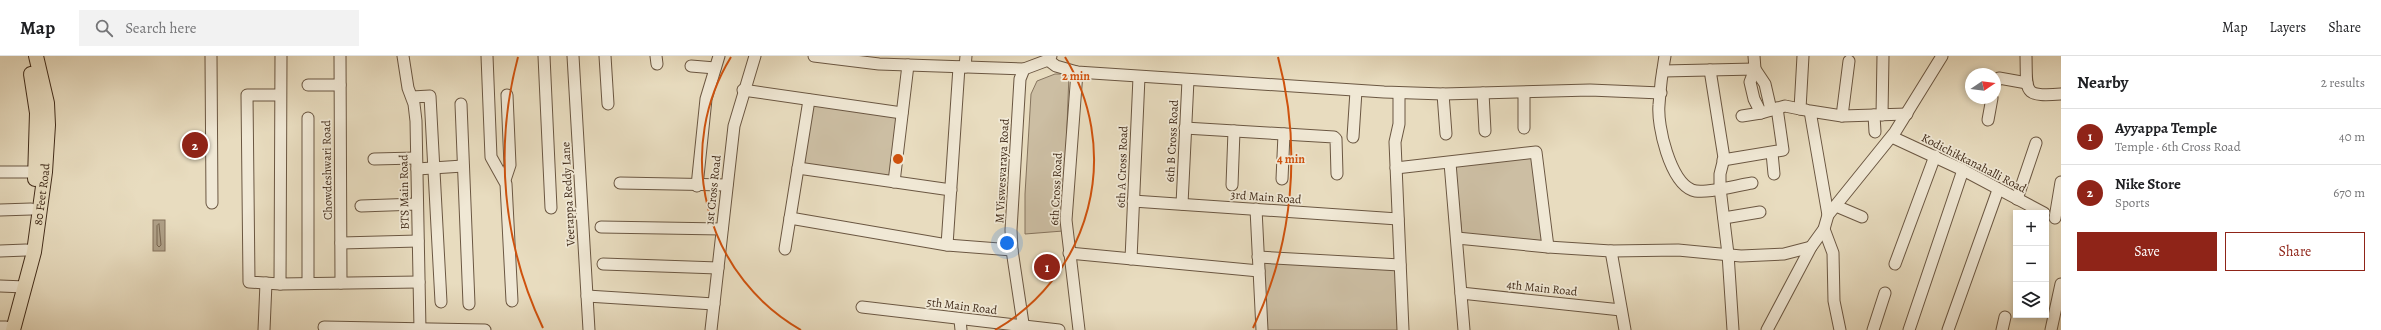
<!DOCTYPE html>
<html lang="en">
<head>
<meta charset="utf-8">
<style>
	body { margin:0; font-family:Alegreya,serif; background:#f2f2f2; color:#202124 }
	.controls { position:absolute; right:12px; bottom:12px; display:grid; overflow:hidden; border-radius:0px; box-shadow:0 2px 6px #0003 }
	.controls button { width:36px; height:36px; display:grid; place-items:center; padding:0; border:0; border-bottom:1px solid #e0e0e0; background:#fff; color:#202124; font:20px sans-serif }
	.compass { position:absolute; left:1965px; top:12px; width:36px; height:36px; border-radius:50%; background:#fff; box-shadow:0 2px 6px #0003; rotate:77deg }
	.you { position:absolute; left:1007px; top:187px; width:14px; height:14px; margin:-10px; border:3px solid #fff; border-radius:50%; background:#1a73e8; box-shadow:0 0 0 6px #1a73e833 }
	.badge { display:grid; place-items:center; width:26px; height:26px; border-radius:50%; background:#8f2418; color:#fff; font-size:13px; font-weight:700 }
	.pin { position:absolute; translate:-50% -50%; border:2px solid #fff; box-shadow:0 1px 4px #0006 }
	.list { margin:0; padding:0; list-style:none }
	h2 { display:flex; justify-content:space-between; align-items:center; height:52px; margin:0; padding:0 16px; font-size:17px }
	h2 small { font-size:13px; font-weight:400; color:#757577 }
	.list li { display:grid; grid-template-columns:26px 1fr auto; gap:12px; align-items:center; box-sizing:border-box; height:56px; padding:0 16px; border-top:1px solid #e0e0e0 }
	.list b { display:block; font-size:15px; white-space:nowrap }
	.list p { margin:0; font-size:13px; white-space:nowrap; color:#757577 }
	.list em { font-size:13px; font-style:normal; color:#757577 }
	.actions { display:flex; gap:8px; padding:12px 16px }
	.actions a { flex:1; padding:9px 0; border:1px solid #8f2418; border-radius:0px; text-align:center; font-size:14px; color:#8f2418 }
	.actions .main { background:#8f2418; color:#fff }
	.icon { flex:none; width:22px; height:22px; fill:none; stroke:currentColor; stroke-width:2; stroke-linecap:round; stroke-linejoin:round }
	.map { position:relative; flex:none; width:2061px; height:274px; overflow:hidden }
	header { display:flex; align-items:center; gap:24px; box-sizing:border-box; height:56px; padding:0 20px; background:#fff; border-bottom:1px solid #e0e0e0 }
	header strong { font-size:19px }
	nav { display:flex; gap:22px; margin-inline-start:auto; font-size:14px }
	.search { width:280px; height:36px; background:#f2f2f2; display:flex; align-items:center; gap:10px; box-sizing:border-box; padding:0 14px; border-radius:0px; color:#757577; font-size:15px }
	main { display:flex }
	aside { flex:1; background:#fff }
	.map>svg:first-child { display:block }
	.green { fill:#ccbea3; stroke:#86745e }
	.water { fill:#afa087; stroke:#83715b }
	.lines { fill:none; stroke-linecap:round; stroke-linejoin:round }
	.shore { stroke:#786650; stroke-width:1 }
	.minor-casing { stroke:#6b5742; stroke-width:13 }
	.major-casing { stroke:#412b19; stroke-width:16 }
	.minor { stroke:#f0e8d5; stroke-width:11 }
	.major { stroke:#e8dcbf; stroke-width:14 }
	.ring { fill:none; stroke:#cf520e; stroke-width:2 }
	.labels { text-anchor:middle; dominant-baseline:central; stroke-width:3.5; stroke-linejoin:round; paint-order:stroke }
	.street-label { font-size:12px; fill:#412b19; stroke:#f0e8d5 }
	.centre { fill:#cf520e; stroke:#f0e8d5; stroke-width:2 }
	.ring-label { font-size:12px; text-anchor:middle; font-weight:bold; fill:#cf520e; stroke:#f0e8d5; stroke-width:3.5; stroke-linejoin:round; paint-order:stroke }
</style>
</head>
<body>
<header>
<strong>Map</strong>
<div class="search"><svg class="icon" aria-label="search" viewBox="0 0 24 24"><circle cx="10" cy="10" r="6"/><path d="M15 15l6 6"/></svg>Search here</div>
<nav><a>Map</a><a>Layers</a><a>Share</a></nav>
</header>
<main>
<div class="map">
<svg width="2061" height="274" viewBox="0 0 2061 274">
	<rect width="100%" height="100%" fill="#e8dcbf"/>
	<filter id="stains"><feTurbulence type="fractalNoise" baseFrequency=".005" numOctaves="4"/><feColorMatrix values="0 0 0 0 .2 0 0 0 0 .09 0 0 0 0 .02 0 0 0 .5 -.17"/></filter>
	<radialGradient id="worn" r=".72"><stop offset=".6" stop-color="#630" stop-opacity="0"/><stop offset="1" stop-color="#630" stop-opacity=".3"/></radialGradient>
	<g class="green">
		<polygon points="1055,18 1069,18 1063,175 1025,178 1025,138 1031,38 1037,25"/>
		<polygon points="809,44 902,57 894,126 798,112"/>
		<polygon points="1533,100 1544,185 1462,179 1455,109"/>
		<polygon points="1258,201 1400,209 1403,274 1262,274"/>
	</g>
	<rect class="water" x="153" y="164" width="12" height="31"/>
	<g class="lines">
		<polygon class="shore" points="159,168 161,189 159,191 157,189 157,170"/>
		<defs>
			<g id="minor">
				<polyline points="211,0 212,147"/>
				<polyline points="281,0 280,228 419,226"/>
				<polyline points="340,0 341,227"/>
				<polyline points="403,0 408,32 414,48 416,65 420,274"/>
				<polyline points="487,0 491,101 506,128 512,245"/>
				<polyline points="544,0 551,152"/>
				<polyline points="573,0 589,274"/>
				<polyline points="605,0 608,48"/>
				<polyline points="656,0 657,8"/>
				<polyline points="814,0 879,8 1024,13"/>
				<path d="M1665,0C1662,16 1660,33 1659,49C1657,70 1670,125 1692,134C1703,139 1738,129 1752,127"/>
				<polyline points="1754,0 1755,13 1750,26 1754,43 1761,57 1785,50 1800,53"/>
				<polyline points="1803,0 1800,53 1806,54"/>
				<path d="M2026,0C2027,36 2022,41 2061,38"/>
				<polyline points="1048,4 1056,10 1077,16 1384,36 1443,38 1590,34 1661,37"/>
				<polyline points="691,10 715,12"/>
				<polyline points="965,11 966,0"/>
				<polyline points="1710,14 1724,102 1720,118 1720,132 1728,198 1733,274"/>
				<polyline points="1663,15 1755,13 1765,28 1771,54"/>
				<polyline points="1077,16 1066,164 1079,274"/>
				<polyline points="1995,27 1999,22 2027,27"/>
				<polyline points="308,29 340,29"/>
				<polyline points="743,34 902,57"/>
				<polyline points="1399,37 1399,68 1395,86 1403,274"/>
				<polyline points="1483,37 1485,75"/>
				<polyline points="1524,37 1524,72"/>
				<polyline points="1443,38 1446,78"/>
				<polyline points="280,39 247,39 249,226 280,228"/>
				<polyline points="412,41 430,40 441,246"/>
				<polyline points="461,48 469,248"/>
				<polyline points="1874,59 1875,76"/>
				<polyline points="1882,59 1883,0"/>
				<polyline points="1742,60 1761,57"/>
				<polyline points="1842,60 1849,5"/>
				<polyline points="1988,64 1992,42"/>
				<polyline points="1185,72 1334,81 1336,83 1337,118"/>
				<polyline points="1353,81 1356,35"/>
				<polyline points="1892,81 1963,114 2044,157"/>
				<polyline points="1772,97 1774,118"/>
				<polyline points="374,103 416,102"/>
				<polyline points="1723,104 1783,94 1777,52"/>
				<polyline points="1450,107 1464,274"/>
				<polyline points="798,112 951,134"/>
				<polyline points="1396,112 1536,96 1548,191"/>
				<polyline points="417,113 463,110"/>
				<polyline points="0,116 43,116"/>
				<polyline points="1282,123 1284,78"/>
				<polyline points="505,124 510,109 507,39"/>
				<polyline points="894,126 908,9"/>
				<polyline points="620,127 727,129"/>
				<polyline points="1232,129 1234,75"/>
				<polyline points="697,130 706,43 719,0"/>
				<polyline points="2017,143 2036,87"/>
				<polyline points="1133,145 1398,163"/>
				<polyline points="1182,148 1188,24"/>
				<polyline points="361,150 417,148"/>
				<polyline points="1836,150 1862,161"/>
				<polyline points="1256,153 1262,274"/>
				<polyline points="0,154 31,153"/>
				<polyline points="1828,159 1810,55 1842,60 1907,58"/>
				<polyline points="790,162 947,189 1012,194"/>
				<polyline points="1724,162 1760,156"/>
				<polyline points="2055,162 2061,126"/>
				<polyline points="601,171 722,173"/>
				<polyline points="1824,173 1833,197 1834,245 1840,274"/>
				<polyline points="1457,182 1548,191 1611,195 1678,194 1741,200 1784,198 1811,191"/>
				<polyline points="341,187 418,185"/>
				<polyline points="947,189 959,11"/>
				<polyline points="785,193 809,44"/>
				<polyline points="0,195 26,194"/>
				<polyline points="1611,195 1625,274"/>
				<polyline points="1069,197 1259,215"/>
				<polyline points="1258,201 1400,209"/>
				<polyline points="1131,203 1139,21"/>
				<polyline points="603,208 718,212"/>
				<polyline points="1895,208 1935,100"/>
				<polyline points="308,227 308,62"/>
				<polyline points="0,230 25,231"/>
				<polyline points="1461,237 1621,254"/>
				<polyline points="587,240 714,248"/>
				<polyline points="862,251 1059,274"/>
				<polyline points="960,264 961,274"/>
				<polyline points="0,271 6,271"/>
				<polyline points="324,271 485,274"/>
				<polyline points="264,274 266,227"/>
				<polyline points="711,274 734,70 755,0"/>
				<polyline points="1024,274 1012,194 1011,174 1020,23 1024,13 1048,4 1051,0"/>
				<polyline points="1767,274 1811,191 1824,173 1828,159 1895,76 1942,0"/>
				<polyline points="1873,274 1885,237"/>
				<polyline points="1909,274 1963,114"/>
				<polyline points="1948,274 1998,134"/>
				<polyline points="2002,274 2005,261"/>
				<polyline points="2051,274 2061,228"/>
			</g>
			<g id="major">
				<polyline points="31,18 37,57 35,123"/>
				<path id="s1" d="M13,274L34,196L45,116L48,69L47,47L36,0"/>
			</g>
		</defs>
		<use href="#minor" class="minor-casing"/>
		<use href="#major" class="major-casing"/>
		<use href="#minor" class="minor"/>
		<use href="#major" class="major"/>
	</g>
	<g class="ring">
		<path d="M801 274A196 196 0 0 1 731 1M1065 1A196 196 0 0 1 995 274"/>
		<path d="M543 272A393 393 0 0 1 518 1M1278 1A393 393 0 0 1 1253 272"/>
	</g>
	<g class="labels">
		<g class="street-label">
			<text transform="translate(1172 85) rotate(-87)">6th B Cross Road</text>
			<text transform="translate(1974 107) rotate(27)">Kodichikkanahalli Road</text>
			<text transform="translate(1122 111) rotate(-88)">6th A Cross Road</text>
			<text transform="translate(327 114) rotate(-91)">Chowdeshwari Road</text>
			<text transform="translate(1002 115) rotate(-87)">M Viswesvaraya Road</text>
			<text transform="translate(1056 133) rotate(-87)">6th Cross Road</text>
			<text transform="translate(713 134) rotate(-84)">1st Cross Road</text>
			<text transform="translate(404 136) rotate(-91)">BTS Main Road</text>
			<text stroke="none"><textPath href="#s1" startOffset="139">80 Feet Road</textPath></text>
			<text transform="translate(568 138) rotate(-93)">Veerappa Reddy Lane</text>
			<text transform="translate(1266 141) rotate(4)">3rd Main Road</text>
			<text transform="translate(1542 232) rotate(6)">4th Main Road</text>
			<text transform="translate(962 250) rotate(7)">5th Main Road</text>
		</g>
	</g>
	<circle cx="898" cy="103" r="6" class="centre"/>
	<g class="ring-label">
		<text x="1076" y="24">2 min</text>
		<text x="1291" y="107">4 min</text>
	</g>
	<rect width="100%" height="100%" filter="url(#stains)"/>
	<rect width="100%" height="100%" fill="url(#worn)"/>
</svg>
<div class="controls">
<button>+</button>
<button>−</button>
<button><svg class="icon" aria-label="layers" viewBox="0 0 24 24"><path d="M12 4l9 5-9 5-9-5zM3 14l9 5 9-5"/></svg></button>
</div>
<svg class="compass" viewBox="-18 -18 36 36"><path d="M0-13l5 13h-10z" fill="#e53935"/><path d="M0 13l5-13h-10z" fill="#757577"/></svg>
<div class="you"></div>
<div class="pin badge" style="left:1047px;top:211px">1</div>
<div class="pin badge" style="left:195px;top:89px">2</div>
</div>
<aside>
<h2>Nearby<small>2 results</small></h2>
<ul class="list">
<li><span class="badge">1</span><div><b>Ayyappa Temple</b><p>Temple · 6th Cross Road</p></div><em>40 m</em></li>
<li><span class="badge">2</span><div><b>Nike Store</b><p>Sports</p></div><em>670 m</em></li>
</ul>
<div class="actions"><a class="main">Save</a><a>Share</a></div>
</aside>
</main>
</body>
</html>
